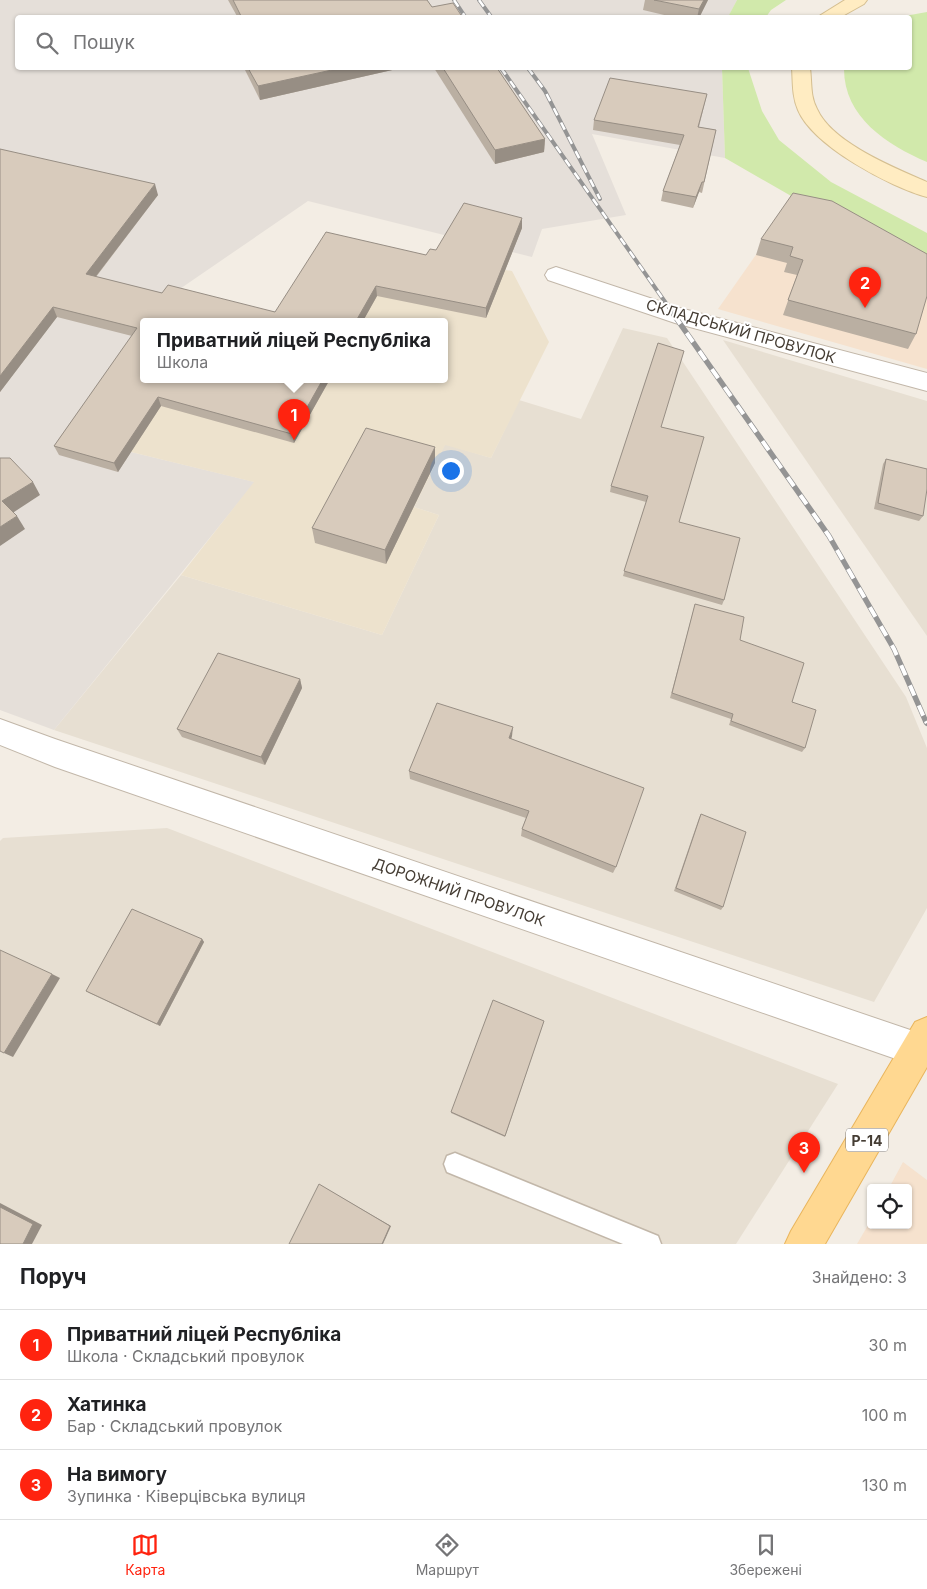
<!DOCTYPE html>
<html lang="uk">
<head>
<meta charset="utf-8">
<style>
	body { margin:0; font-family:Inter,sans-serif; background:#f6f6f6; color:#202124 }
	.controls { position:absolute; right:15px; bottom:15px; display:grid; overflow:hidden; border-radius:5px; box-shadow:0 1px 4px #0004 }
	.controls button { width:45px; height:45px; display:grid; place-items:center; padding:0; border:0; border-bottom:1px solid #e0e0e0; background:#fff; color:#202124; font:25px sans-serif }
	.you { position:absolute; left:450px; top:470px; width:18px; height:18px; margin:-12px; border:4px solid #fff; border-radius:50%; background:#1a73e8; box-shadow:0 0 0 8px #1a73e833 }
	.badge { display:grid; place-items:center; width:32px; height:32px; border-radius:50%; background:#ff230f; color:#fff; font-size:16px; font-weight:700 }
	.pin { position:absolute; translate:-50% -41px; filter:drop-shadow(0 1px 2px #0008) }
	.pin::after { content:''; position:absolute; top:26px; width:18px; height:15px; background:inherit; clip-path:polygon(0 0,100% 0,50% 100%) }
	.popup { position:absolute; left:140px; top:318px; width:308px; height:65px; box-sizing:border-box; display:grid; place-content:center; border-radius:5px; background:#fff; filter:drop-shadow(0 1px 4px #0005); font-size:16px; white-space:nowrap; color:#757577 }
	.popup b { font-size:19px; color:#202124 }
	.popup::after { content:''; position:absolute; left:50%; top:100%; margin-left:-10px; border:10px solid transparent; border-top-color:#fff }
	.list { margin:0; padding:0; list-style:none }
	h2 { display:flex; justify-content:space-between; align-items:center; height:65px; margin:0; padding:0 20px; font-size:21px }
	h2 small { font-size:16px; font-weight:400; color:#757577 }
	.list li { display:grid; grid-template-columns:32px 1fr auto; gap:15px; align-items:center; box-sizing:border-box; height:70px; padding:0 20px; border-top:1px solid #e0e0e0 }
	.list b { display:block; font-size:19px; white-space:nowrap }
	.list p { margin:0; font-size:16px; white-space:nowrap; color:#757577 }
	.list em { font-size:16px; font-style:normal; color:#757577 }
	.icon { flex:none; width:28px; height:28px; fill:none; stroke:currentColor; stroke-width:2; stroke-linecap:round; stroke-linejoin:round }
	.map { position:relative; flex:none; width:927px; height:1244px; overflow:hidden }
	.search { position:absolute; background:#fff; box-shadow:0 1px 4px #0004; left:15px; right:15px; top:15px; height:55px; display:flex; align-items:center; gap:12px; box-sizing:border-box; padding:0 18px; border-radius:5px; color:#757577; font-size:19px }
	.sheet { height:275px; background:#fff }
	nav { display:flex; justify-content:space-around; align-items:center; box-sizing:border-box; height:70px; border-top:1px solid #e0e0e0; background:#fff; font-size:14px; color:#757577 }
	nav a { display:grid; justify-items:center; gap:2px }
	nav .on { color:#ff230f }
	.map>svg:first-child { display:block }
	.residential { fill:#e7dfd2 }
	.commercial { fill:#f6e2ce }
	.industrial { fill:#e5dfd9 }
	.education { fill:#ede2cd }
	.green { fill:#d1e9ab }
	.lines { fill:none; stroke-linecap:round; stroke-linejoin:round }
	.service-casing { stroke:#c2b7a9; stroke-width:3 }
	.minor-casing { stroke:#c2b7a9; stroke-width:2 }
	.secondary-casing { stroke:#d5bf91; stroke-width:2 }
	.primary-casing { stroke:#e9b55c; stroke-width:2 }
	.service { fill:#fff; fill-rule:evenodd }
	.minor { fill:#fff; fill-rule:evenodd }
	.secondary { fill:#ffecc2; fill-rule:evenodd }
	.primary { fill:#ffd891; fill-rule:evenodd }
	.rail-far2-casing { stroke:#949494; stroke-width:4 }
	.rail-far1-casing { stroke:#949494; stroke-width:5.5 }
	.rail-casing { stroke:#949494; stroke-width:6 }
	.rail-far2 { stroke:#fff; stroke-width:2.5; stroke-dasharray:8; stroke-linecap:butt }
	.rail-far1 { stroke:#fff; stroke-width:4; stroke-dasharray:11; stroke-linecap:butt }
	.rail { stroke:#fff; stroke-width:4.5; stroke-dasharray:14; stroke-linecap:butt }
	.wall { fill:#baafa2 }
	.shaded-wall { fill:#978e84 }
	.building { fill:#d8cbbc; stroke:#978e84 }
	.labels { text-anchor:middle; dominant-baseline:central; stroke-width:4; stroke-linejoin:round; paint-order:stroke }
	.shield { fill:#fff; stroke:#7d7771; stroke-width:1 }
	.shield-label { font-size:14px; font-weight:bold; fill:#453d34 }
	.street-label { font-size:15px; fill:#453d34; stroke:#fff }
</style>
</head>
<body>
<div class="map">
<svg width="927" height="1244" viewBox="0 0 927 1244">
	<rect width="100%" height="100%" fill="#f3ede4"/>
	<g class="residential">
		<polygon points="623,328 667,338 906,697 927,748 927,908 874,1002 54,730 181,575 382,635 439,515 414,507 445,444 491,458 519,400 581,419"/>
		<polygon points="723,340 927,401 927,636"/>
		<polygon points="167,828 838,1084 736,1244 0,1244 0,841 3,838"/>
	</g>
	<g class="commercial">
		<polygon points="788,209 927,274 927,369 718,309"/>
		<polygon points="903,1162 927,1180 927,1244 857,1244 871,1220 871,1225 908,1225 908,1188 889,1188"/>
	</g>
	<polygon class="industrial" points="0,0 737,0 728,18 18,18 18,68 722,68 725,158 592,134 626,215 542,229 532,257 308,201 171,295 144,321 131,452 255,482 54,730 0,710"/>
	<polygon class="education" points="327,242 512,271 549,342 491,458 445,445 414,507 439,515 382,635 181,575 254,482 131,452 144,379 444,379 444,321 277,321"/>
	<g class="green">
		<polygon points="737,0 786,0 771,10 766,17 728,17"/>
		<path d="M927,12V162C887,145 844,117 844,69L910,68V18L899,17Z"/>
		<polygon points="722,68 748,68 762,111 779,140 831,182 927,233 927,274 725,158"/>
	</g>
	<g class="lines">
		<defs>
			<polygon id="service" points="455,1153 658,1236 661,1244 623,1244 447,1172 444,1164 447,1156"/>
			<g id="minor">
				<polygon points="556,267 680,308 927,373 927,391 675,323 548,280 545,275 548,270"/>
				<polygon points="0,719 55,739 919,1033 927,1036 927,1064 919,1067 55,767 0,745"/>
			</g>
			<g id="secondary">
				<polygon points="845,0 867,0 864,4 839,18 816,18"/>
				<path d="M792,68H810C812,83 810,96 817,109C832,143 895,168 927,182V197C890,187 813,146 798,110C792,96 793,83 792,68Z"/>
			</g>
			<polygon id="primary" points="927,1017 927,1067 825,1244 785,1244 791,1231 915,1022"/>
		</defs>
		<use href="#service" class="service-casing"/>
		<use href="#minor" class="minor-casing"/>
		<use href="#secondary" class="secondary-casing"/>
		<use href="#primary" class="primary-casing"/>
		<use href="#service" class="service"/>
		<use href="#minor" class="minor"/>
		<use href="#secondary" class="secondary"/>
		<use href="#primary" class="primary"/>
		<defs>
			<g id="rail-far2">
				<polyline points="454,0 466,18"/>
				<polyline points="479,0 492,18"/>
				<polyline points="501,68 675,316"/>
				<polyline points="528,68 545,91 600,199"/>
			</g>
			<polyline id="rail-far1" points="674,315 829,536 894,649 926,722"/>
			<polyline id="rail" points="926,721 927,723"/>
		</defs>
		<use href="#rail-far2" class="rail-far2-casing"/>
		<use href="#rail-far1" class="rail-far1-casing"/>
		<use href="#rail" class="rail-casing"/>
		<use href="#rail-far2" class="rail-far2"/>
		<use href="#rail-far1" class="rail-far1"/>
		<use href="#rail" class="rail"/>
	</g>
	<g class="wall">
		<polygon points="228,0 427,0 432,7 463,18 238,18"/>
		<polygon points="645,0 708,0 699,18 677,18 643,10"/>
		<polygon points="244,68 401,68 260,100"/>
		<polygon points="434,68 497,68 545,139 544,152 495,164"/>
		<polygon points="707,94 699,127 716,130 702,193 699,192 693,208 661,201 663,191 680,145 593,130 594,120"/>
		<polygon points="0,149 158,195 96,277 162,293 275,312 426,255 436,250 522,218 522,228 486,318 377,296 294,443 161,406 118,472 59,455 54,446 132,336 57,317 0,392"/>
		<polygon points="761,239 927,254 916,334 908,349 783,315 797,275 784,272 787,263 756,255"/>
		<polygon points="662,427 679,522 724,600 722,605 623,576 646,502 610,492 611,486"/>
		<polygon points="886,459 923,516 919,521 874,509 883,464"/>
		<polygon points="435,463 386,564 315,543 312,528"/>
		<polygon points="695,604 740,640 792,702 805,748 802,752 729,725 731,719 670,698"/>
		<polygon points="300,679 302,688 265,765 182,737 177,729"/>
		<polygon points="512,736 511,738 616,867 613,873 521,836 522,829 526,818 410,779 409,771"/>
		<polygon points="701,814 723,907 721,910 674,891 699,818"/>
		<polygon points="202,939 204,942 160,1026 89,993 86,991"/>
		<polygon points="544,1021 505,1137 451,1113 451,1112"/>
	</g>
	<g class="shaded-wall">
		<polygon points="704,0 708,0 699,18 697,18 699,9"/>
		<polygon points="341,68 401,68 260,100 258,86"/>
		<polygon points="545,139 544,152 495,164 495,150"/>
		<polygon points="702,182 699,192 693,208 696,197"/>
		<polygon points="155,184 158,195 90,284 86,274"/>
		<polygon points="522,218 522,228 486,318 486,308"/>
		<polygon points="376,286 377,296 363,321 356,321"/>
		<polygon points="53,307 57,317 0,392 0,376"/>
		<polygon points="323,379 330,379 294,443 292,434"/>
		<polygon points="158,397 161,406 118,472 114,463"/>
		<polygon points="435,447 435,463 386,564 385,550"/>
		<polygon points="33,482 40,495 11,514 2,501"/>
		<polygon points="17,516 25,529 0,546 0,527"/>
		<polygon points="300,679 302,688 265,765 261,757"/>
		<polygon points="513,727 512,736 509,746 509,738"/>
		<polygon points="202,939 204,942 160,1026 157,1024"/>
		<polygon points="52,974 60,978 13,1057 4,1053"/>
		<polygon points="320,1185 391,1226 383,1244 382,1244"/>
		<polygon points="0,1203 42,1225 32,1244 23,1244 0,1207"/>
	</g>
	<g class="building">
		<polygon points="233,0 427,0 432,7 453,3 463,18 242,18"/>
		<polygon points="654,0 704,0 699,9"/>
		<polygon points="248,68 341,68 258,86"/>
		<polygon points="443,68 497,68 545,139 495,150"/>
		<polygon points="610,78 707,94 698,127 716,130 704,182 702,182 696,197 663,191 684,135 594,120"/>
		<polygon points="0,149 155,184 86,274 162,293 168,285 275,312 326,232 426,255 430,249 436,250 464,203 522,218 486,308 376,286 356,321 144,321 144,379 323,379 292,434 158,397 114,463 54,446 137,328 53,307 0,376"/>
		<polygon points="793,193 832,201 927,254 927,296 916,334 788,300 803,260 790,256 793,247 761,239"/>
		<polygon points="658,343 684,351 661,427 704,437 679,522 740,538 724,600 624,571 648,496 611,486"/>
		<polygon points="366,428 435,447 385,550 312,528"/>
		<polygon points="0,458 10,458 33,482 2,501 17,516 0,527"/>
		<polygon points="886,459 927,469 927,489 923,516 878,503"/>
		<polygon points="695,604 744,617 740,640 804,663 792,702 816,710 805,748 731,721 733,714 672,693"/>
		<polygon points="218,653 300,679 261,757 177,729"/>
		<polygon points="437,703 513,727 509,738 644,788 616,867 522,829 529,811 409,771"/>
		<polygon points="701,814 746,832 723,907 676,888"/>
		<polygon points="132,909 202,939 157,1024 86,991"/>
		<polygon points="0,950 52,974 4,1053 0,1051"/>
		<polygon points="493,1000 544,1021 505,1136 451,1112"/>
		<polygon points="319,1184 390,1226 382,1244 289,1244"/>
		<polygon points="0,1207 33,1224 23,1244 0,1244"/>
	</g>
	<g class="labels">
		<rect class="shield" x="846" y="1128.5" width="42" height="23" rx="4"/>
		<g class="shield-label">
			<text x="867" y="1140">Р-14</text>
		</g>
		<g class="street-label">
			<text transform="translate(741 331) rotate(16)">СКЛАДСЬКИЙ ПРОВУЛОК</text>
			<text transform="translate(459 892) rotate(19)">ДОРОЖНИЙ ПРОВУЛОК</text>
		</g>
	</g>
</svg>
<div class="controls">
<button><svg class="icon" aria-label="locate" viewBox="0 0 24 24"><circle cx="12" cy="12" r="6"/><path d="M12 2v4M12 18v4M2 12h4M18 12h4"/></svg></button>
</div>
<div class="you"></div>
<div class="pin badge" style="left:294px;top:440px">1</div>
<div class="popup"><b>Приватний ліцей Республіка</b>Школа</div>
<div class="pin badge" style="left:865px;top:308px">2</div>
<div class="pin badge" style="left:804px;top:1173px">3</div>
<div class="search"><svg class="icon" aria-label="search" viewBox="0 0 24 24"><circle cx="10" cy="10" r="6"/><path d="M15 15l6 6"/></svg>Пошук</div>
</div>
<section class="sheet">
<h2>Поруч<small>Знайдено: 3</small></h2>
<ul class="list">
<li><span class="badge">1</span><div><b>Приватний ліцей Республіка</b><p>Школа · Складський провулок</p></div><em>30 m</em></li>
<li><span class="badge">2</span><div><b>Хатинка</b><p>Бар · Складський провулок</p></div><em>100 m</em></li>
<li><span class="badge">3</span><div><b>На вимогу</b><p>Зупинка · Ківерцівська вулиця</p></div><em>130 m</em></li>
</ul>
</section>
<nav>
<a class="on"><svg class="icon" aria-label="map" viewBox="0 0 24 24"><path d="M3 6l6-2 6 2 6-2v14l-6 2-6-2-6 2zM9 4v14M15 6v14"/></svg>Карта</a>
<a><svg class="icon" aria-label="directions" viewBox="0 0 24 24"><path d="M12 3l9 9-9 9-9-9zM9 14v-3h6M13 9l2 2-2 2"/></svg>Маршрут</a>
<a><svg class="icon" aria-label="saved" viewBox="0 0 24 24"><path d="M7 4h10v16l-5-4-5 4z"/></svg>Збережені</a>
</nav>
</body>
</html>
